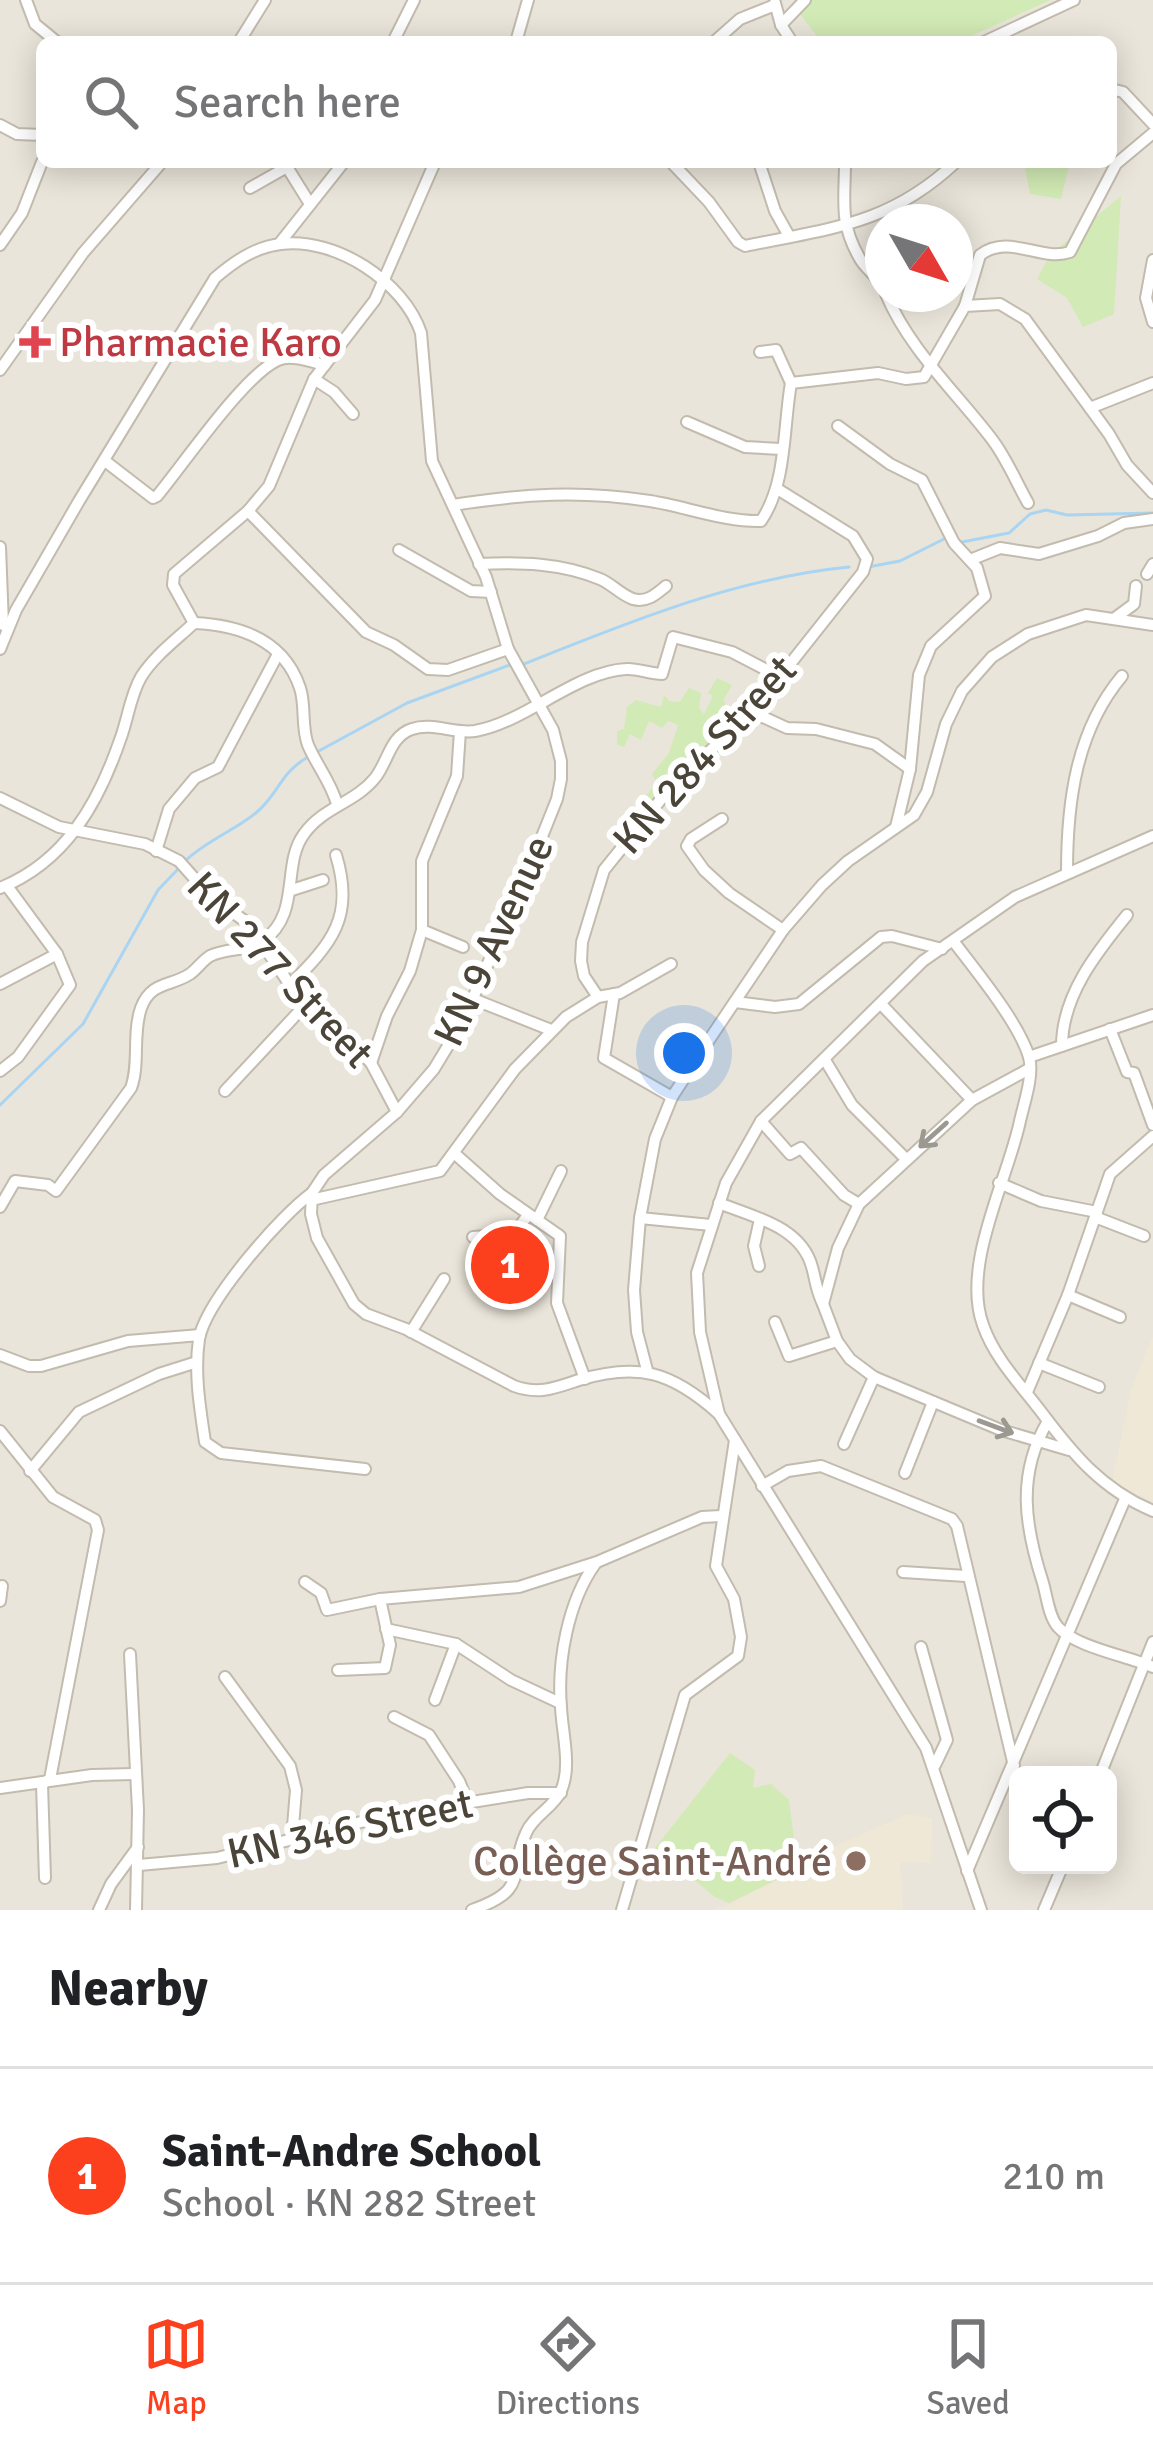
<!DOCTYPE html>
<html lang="en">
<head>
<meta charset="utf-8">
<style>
	body { margin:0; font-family:Signika,sans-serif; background:#f2f2f2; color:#202124 }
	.controls { position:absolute; right:36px; bottom:36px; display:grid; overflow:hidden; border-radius:18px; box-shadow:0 6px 30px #0003 }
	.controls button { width:108px; height:108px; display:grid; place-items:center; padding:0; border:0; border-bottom:3px solid #e0e0e0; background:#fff; color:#202124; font:60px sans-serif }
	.compass { position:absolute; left:865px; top:204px; width:108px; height:108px; border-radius:50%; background:#fff; box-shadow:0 6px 30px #0003; rotate:129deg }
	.you { position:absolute; left:684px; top:1053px; width:42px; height:42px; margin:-30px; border:9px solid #fff; border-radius:50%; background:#1a73e8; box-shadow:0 0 0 18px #1a73e833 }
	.badge { display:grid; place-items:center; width:78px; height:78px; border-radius:50%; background:#fc3f1d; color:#fff; font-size:39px; font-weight:700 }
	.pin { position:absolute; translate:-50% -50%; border:6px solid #fff; box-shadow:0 3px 12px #0006 }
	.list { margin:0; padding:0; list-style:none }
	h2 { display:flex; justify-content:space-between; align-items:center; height:156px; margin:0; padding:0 48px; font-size:51px }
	h2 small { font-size:39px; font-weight:400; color:#757577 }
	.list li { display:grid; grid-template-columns:78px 1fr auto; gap:36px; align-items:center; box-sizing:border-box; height:216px; padding:0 48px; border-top:3px solid #e0e0e0 }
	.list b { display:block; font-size:45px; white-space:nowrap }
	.list p { margin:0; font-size:39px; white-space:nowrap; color:#757577 }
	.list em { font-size:39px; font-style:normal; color:#757577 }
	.icon { flex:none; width:66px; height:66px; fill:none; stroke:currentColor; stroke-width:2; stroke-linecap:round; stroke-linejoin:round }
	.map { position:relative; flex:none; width:1153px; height:1910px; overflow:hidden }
	.search { position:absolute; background:#fff; box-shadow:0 6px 30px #0003; left:36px; right:36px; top:36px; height:132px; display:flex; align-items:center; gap:30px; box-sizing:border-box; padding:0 42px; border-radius:18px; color:#757577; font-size:45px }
	.sheet { height:372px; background:#fff }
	nav { display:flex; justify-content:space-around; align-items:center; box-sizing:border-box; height:168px; border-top:3px solid #e0e0e0; background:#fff; font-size:33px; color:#757577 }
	nav a { display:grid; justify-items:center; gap:6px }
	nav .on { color:#fc3f1d }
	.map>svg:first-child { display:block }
	.residential { fill:#eae5da; fill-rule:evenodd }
	.education { fill:#efe8d6 }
	.green { fill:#d2eab5 }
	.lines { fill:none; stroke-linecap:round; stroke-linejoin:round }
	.stream { stroke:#a9d4f2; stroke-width:3 }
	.street-casing { stroke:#c2bbae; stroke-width:14 }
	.street { stroke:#fff; stroke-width:10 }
	.oneway { stroke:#9c9892 }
	.health-dot { fill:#e0444e; stroke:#fff; stroke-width:4.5 }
	.education-dot { fill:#8d6e63; stroke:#fff; stroke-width:4.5 }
	.labels { text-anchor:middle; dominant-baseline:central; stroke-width:12; stroke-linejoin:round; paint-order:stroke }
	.health-label { font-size:42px; fill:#be3a42; stroke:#fff; text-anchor:start }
	.street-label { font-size:42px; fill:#4b4439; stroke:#fff }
	.education-label { font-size:42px; fill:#785e54; stroke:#fff; text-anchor:end }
</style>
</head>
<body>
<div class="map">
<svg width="1153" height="1910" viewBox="0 0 1153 1910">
	<rect width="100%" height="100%" fill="#f6f3ec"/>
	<path class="residential" d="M0,0H795L799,13L821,42H42V162H1111V42H958L1051,0H1153V1910H0ZM883,222H955V294H883ZM1018,1775H1108V1865H1018Z"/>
	<g class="education">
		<polygon points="1153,1336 1153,1502 1112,1482 1131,1390"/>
		<polygon points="908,1814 932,1818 931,1864 912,1860 900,1863 903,1910 713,1910 729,1905 824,1851"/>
	</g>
	<g class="green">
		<polygon points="795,0 1051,0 958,42 821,42 799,13"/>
		<polygon points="1024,162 1070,162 1061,199 1030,194"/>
		<polygon points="1121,196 1114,314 1083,327 1067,298 1037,279 1050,255"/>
		<polygon points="717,678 732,685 724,699 725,705 710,723 709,733 720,739 649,809 641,801 657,783 652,774 669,753 678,725 668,721 662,728 649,721 641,740 630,734 624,747 617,745 617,731 624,729 627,707 636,700 661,707 664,695 669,701 680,702 689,688 701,693 699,708 704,714 713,696 708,693"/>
		<polygon points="730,1753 755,1770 753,1788 771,1784 789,1800 794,1839 787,1875 729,1903 715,1897 655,1848"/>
	</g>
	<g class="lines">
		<g class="stream">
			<polyline points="962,542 1009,533 1030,514 1046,510 1067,515 1153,513"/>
			<polyline points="868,567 900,561 944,539"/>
			<path d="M524,664C629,622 736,578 849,567"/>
			<polyline points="317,752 407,703 510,665"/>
			<path d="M185,861C207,840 234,831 257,812C279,793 280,773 308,757"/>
			<polyline points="0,1105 83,1024 158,890 179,868"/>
		</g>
		<defs>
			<g id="street">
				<polyline points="26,0 35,24 57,42"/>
				<polyline points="775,3 781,25 792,42"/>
				<polyline points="781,25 805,0"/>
				<polyline points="239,42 265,0"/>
				<polyline points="393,42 414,0"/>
				<polyline points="516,42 528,0"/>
				<polyline points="714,42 740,19 775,5"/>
				<polyline points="984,42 1074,0"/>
				<polyline points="1111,89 1123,92 1153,124"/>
				<polyline points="0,125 17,134 42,135"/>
				<path d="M671,162L709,202L738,242L745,246C831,228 889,225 956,162"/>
				<polyline points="759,162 775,211 789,236"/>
				<path d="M845,162C845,200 839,222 859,257C865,269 877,275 883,288"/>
				<polyline points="250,188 287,167 310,204"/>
				<polyline points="279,244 344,162"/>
				<polyline points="0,245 22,213 42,162"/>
				<polyline points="1153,260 1146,298 1153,322"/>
				<path d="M886,294C909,349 955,391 991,438C1006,457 1016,482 1028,503"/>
				<path d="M965,306L980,255C1009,233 1041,262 1070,252L1116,164L1153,133"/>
				<polyline points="760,352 776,350 791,383"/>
				<polyline points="0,370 83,253 162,162"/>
				<polyline points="314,379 334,392 353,414"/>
				<polyline points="1090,408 1153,383"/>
				<polyline points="687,422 745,447 781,449"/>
				<polyline points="838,426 890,464 922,480 954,543 977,568 985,596 931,646 919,675 910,769 896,827"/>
				<path d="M105,461L153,498L157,496C183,465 244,375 278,360C291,354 312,362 325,365"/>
				<path d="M453,505C524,494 579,490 650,501C687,507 725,522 761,521C787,483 783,428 791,383L878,373L906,379L924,377L965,306L1000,304L1025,319L1109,434L1127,465L1153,493"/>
				<polyline points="248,511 366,632 394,645 428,669 448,670 508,649"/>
				<polyline points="0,547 3,625"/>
				<polyline points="399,550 471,591 491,592"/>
				<polyline points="970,560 1000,548 1039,554 1098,536 1124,523 1153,519"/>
				<path d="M479,564C521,562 561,563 600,579C612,584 621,595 633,599C647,603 656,594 666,586"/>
				<polyline points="1147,574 1153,564"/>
				<polyline points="1115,618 1134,604 1136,586"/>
				<path d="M194,623C240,625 284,640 300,688C306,706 301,727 308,745C317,766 331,782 337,804"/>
				<path d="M0,649L16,610L79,501L215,278C235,261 255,247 281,244C336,237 404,282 421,333L432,461L486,577L508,649L553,730L561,761V779L557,799L527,874L463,1021L434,1069L397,1112L324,1175L312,1193L311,1214L317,1238L354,1304L366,1314L406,1329L514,1386C539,1395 555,1388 579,1380C639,1362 672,1372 719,1414L926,1748L981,1910"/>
				<polyline points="752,712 787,728 816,729 875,744 910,769"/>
				<polyline points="0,798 59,827 145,844 179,861 210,896 249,924 290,985 307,1003 329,1017 371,1063 397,1112"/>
				<polyline points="722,819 691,839 687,846 704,870 729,893 783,930"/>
				<polyline points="156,851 169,809 195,778 218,767 278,654"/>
				<path d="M1067,872C1067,802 1076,731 1122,676"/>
				<path d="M0,888C65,862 98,804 120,740C128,719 130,696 141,677C154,656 176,640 194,623L173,585L174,574L248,511L269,486L314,379L375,300L435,162"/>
				<polyline points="292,890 323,880"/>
				<polyline points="422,930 463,947"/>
				<path d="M954,942C976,971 1019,1023 1029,1057C1034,1075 1024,1103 1020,1121C1008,1179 961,1265 983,1325C994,1357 1019,1383 1039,1409C1072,1453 1101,1489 1153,1511"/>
				<polyline points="0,984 57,954"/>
				<path d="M290,985C332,943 355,917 336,855"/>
				<polyline points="614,994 604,1058 672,1097"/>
				<polyline points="598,997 584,976 581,961 582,942 604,870 670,788 752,712 863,572 867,559 853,536 779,490"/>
				<polyline points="473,999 551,1030"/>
				<polyline points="735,1002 775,1007 799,1004 881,937 892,936 942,949"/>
				<polyline points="881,1004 972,1100"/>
				<polyline points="1110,1029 1127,1072 1134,1073 1153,1125"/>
				<path d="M1062,1046C1062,996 1096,953 1127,915"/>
				<polyline points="1029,1057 1153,1015"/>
				<polyline points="825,1060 852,1105 906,1159"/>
				<polyline points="371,1063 387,1016 410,971 422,930 422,861 457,776 460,731"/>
				<polyline points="1029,1069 972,1100 859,1204 838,1248 823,1304 837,1341 850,1359 874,1377 1001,1430 1069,1450"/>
				<polyline points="0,1071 18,1057 70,985 57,954 7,886"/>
				<polyline points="225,1091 307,1003"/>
				<polyline points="761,1121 790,1154 801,1148 844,1195 859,1204"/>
				<polyline points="454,1153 500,1194 560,1236 557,1303 585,1379"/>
				<polyline points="999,1183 1041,1201 1097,1212"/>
				<path d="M312,1193C281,1215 206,1301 199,1339C194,1373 200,1408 205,1442L221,1453L365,1469"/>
				<polyline points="311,1200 440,1171 515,1069 566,1017 598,997 620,993 671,964"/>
				<path d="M719,1203C753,1217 801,1226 812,1267C816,1281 816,1290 823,1304"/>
				<path d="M0,1207L15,1181L48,1185L56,1191L131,1088C140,1064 132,1034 141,1008C151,981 170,987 190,974C197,969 203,960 210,956C225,948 249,951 263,941C302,913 281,865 304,834C323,807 355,803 375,778C388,762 390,736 412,729C433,722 454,734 475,731C526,722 575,672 626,669C637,668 650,674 662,674L673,637L732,652L780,677"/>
				<polyline points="1095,1217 1144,1236"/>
				<polyline points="640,1218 711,1225"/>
				<polyline points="537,1220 561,1171"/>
				<polyline points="473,1237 514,1234 528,1215"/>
				<polyline points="759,1266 754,1246 760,1219"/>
				<polyline points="1068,1295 1120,1317"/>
				<polyline points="775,1322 789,1356 837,1341"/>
				<polyline points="411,1332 444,1279"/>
				<polyline points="0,1355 29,1366 41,1366 128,1341 200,1335"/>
				<polyline points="1039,1363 1099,1387"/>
				<polyline points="647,1370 637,1332 634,1290 640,1218 655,1139 672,1097 711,1037 783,930 822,885 848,861 914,815 927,792 946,724 962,691 992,657 1028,634 1086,615 1153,625"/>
				<polyline points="1027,1392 1068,1295 1110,1174 1153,1136"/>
				<polyline points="719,1414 700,1332 697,1273 726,1183 761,1121 923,961 1015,897 1153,836"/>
				<path d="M1048,1421C1016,1475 1025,1527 1043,1583C1047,1597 1049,1617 1058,1627C1075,1647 1128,1656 1153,1667"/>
				<polyline points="0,1431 53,1497 95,1520 98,1530 50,1779 42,1784 45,1878"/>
				<polyline points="844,1444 874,1377"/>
				<polyline points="30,1471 79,1412 159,1374 197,1362"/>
				<polyline points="905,1473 933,1402"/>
				<polyline points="762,1486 788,1471 821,1466 952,1519 957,1526 1014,1766"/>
				<polyline points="903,1572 966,1576"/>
				<polyline points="305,1582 321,1593 327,1610 380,1599"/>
				<polyline points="0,1601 2,1586"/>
				<polyline points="386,1629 456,1644 511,1680 560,1703"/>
				<polyline points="921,1647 947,1740 935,1765"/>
				<polyline points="130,1654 138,1810 136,1910"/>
				<polyline points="338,1670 385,1668 390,1645 380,1599 519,1587 597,1562 702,1517 721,1516"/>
				<polyline points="225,1677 290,1766 296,1790 292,1838"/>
				<polyline points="435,1700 456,1644"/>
				<polyline points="394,1717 429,1735 459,1781 468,1803"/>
				<polyline points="1100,1775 1153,1642"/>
				<polyline points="0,1788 92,1775 134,1774"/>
				<polyline points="139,1865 217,1858 385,1816 528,1793 561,1793"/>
				<polyline points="967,1871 1125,1499"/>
				<polyline points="99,1910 111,1884 138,1847"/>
				<path d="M472,1910C531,1889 507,1875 526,1833C533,1816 554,1807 561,1791C572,1766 562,1733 561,1707C557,1661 568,1602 595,1564"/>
				<polyline points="622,1910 685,1695 738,1656 741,1637 734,1599 716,1566 735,1440"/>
				<polyline points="1044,1910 1063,1865"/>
			</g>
		</defs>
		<use href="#street" class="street-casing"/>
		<use href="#street" class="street"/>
	</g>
	<defs><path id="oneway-shaft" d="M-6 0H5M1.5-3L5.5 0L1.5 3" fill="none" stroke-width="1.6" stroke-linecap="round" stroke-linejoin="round" transform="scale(3)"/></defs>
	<g class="oneway">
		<use href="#oneway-shaft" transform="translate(933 1135) rotate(138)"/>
		<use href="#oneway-shaft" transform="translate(996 1427) rotate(20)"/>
	</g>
	<path class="health-dot" d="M29 324h12v12h12v12h-12v12h-12v-12h-12v-12h12z"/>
	<circle class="education-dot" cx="856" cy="1861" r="12"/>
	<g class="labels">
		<g class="health-label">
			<text x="59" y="342">Pharmacie Karo</text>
		</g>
		<g class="street-label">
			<text transform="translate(705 755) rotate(-48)">KN 284 Street</text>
			<text transform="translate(494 941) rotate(-65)">KN 9 Avenue</text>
			<text transform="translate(280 970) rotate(47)">KN 277 Street</text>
			<text transform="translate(350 1829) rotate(-12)">KN 346 Street</text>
		</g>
		<g class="education-label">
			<text x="832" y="1861">Collège Saint-André</text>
		</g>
	</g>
</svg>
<div class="controls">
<button><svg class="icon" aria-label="locate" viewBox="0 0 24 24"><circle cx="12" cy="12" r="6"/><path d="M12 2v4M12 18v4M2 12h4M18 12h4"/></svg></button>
</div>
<svg class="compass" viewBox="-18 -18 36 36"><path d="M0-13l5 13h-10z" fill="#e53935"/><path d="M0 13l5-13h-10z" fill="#757577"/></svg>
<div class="you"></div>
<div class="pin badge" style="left:510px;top:1265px">1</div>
<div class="search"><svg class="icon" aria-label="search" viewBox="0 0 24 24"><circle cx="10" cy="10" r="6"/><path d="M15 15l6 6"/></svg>Search here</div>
</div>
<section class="sheet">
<h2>Nearby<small></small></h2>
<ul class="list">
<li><span class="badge">1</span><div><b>Saint-Andre School</b><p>School · KN 282 Street</p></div><em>210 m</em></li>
</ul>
</section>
<nav>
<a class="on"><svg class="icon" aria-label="map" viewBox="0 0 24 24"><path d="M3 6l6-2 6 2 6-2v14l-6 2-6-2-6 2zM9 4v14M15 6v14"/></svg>Map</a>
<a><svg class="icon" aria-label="directions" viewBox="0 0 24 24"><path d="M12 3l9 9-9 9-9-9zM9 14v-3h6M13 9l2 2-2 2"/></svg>Directions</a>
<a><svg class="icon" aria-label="saved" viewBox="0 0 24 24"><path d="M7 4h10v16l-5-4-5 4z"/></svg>Saved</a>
</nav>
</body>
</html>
